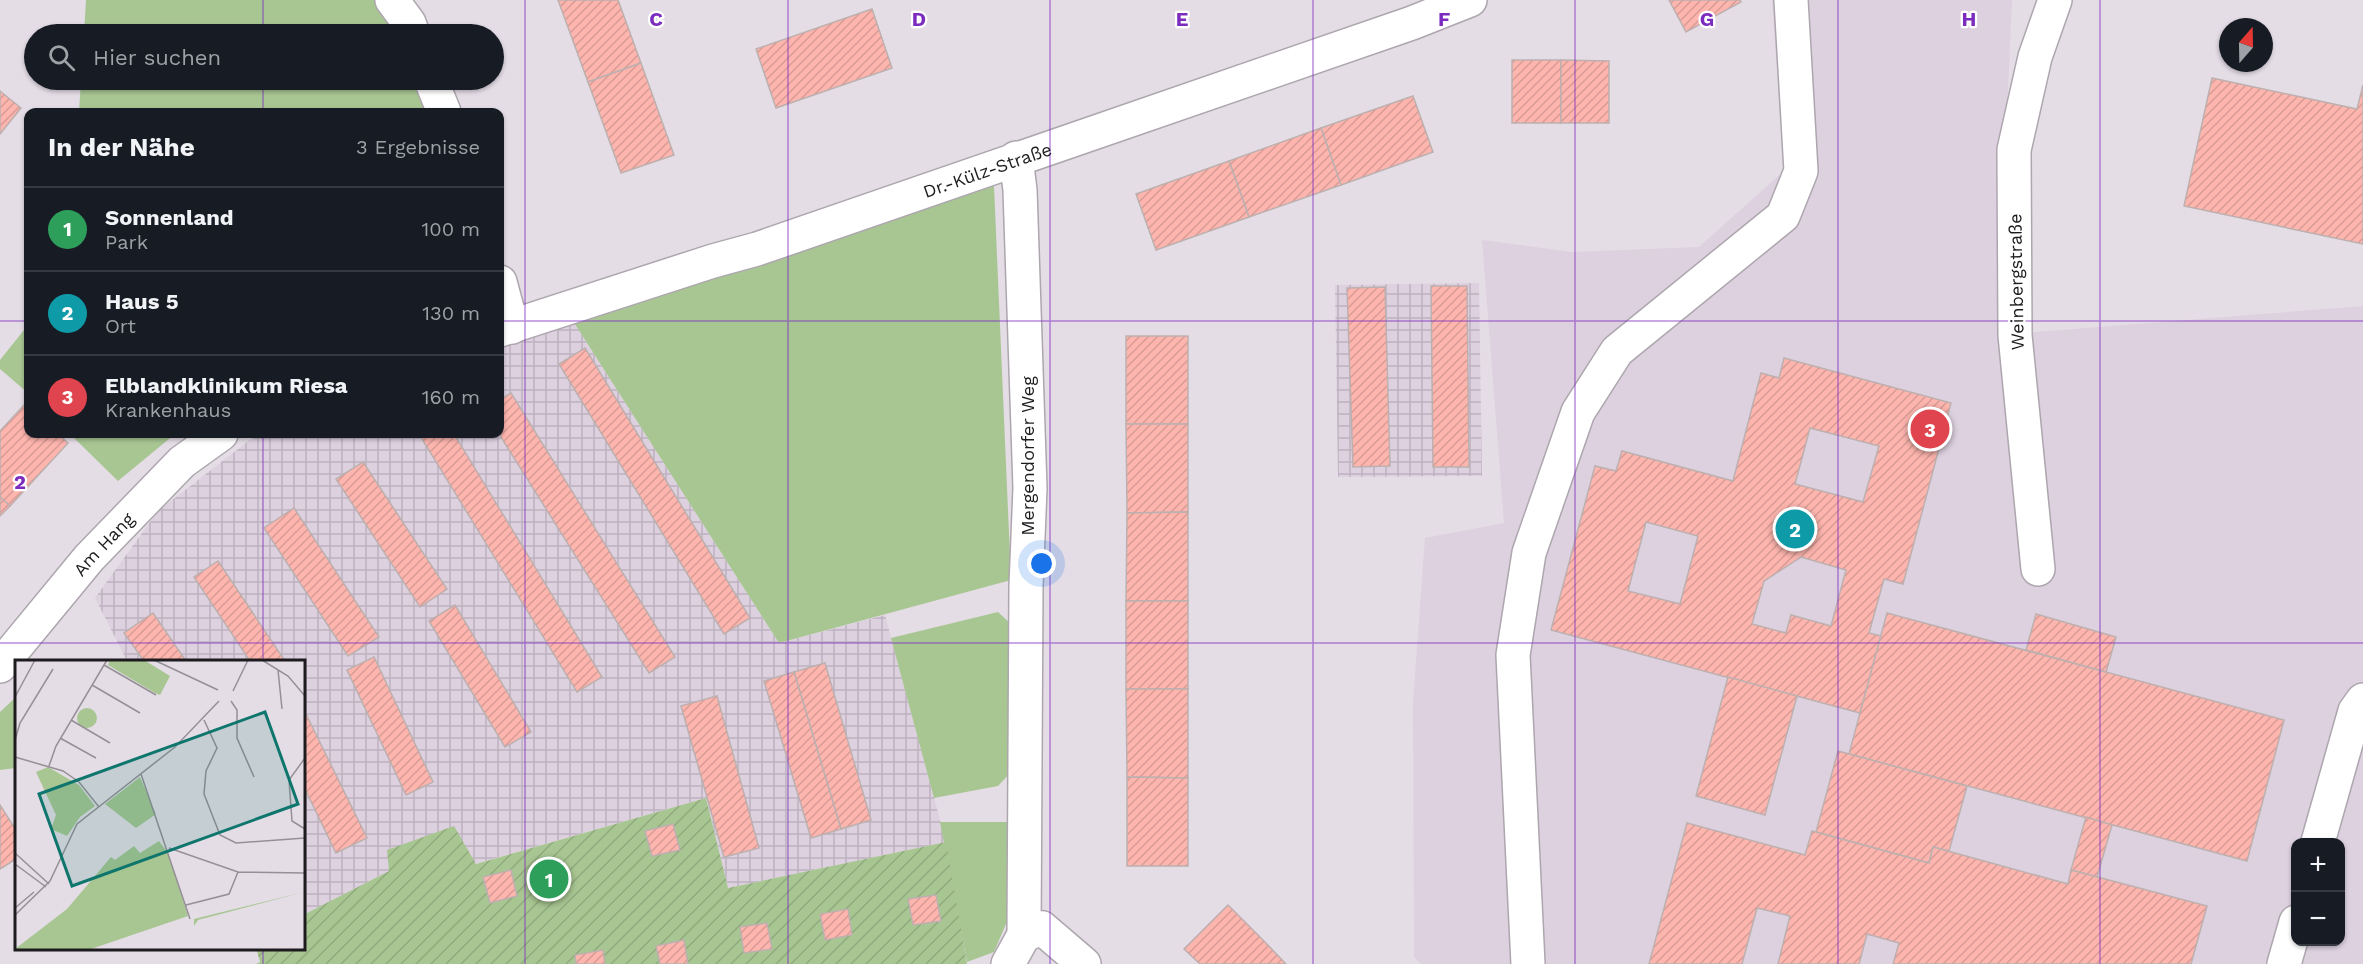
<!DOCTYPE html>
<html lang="de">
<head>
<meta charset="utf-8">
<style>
	body { margin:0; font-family:"Work Sans",sans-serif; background:#20242c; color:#f1f3f6 }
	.controls { position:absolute; right:18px; bottom:18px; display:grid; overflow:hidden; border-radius:12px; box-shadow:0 2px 4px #0004 }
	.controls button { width:54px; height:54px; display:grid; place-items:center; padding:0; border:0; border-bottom:2px solid #363941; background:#171b24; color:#f1f3f6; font:30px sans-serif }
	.compass { position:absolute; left:2219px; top:18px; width:54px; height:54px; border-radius:50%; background:#171b24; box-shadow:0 2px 4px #0004; rotate:20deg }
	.you { position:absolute; left:1042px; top:564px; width:21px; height:21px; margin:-15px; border:4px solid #fff; border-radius:50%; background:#1a73e8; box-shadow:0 0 0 9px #1a73e833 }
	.badge { display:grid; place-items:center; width:39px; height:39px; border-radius:50%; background:#b4398b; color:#fff; font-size:20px; font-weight:700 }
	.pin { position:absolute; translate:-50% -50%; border:3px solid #fff; box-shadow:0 2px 6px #0006 }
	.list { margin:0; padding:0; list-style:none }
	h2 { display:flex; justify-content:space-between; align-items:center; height:78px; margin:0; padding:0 24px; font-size:26px }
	h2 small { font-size:20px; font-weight:400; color:#9ea1a6 }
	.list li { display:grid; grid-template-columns:39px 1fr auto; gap:18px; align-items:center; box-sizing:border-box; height:84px; padding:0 24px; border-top:2px solid #363941 }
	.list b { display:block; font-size:22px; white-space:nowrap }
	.list p { margin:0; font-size:20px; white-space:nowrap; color:#9ea1a6 }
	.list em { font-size:20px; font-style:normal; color:#9ea1a6 }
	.icon { flex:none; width:33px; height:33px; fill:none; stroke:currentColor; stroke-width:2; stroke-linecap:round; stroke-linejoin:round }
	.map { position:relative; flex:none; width:2363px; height:964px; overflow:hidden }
	.search { position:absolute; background:#171b24; box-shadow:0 2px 4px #0004; left:24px; top:24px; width:480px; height:66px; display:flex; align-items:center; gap:15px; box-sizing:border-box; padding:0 21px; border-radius:33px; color:#9ea1a6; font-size:22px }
	.panel { position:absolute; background:#171b24; box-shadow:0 2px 4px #0004; left:24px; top:108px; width:480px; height:330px; border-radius:12px }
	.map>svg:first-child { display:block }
	.built { fill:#ddd0df; fill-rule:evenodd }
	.industrial { fill:url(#industrial-grid) }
	.green { fill:#a8c692 }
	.garden { fill:url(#garden-furrows) }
	.building { fill:url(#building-hatch); stroke:#bdb0af; stroke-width:1.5; fill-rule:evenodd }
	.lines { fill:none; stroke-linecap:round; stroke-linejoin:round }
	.minor-casing { stroke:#ada6ae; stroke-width:36 }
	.minor { stroke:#fff; stroke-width:33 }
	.grid { fill:none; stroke:#7b2cbf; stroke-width:1.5; stroke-opacity:0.55 }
	.labels { text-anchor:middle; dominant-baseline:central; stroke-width:4.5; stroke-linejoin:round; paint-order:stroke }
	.street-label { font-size:18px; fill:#1d1b1e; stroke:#fff }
	.inset-road { fill:none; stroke:#958f96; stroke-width:1.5 }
	.view { fill:#0f766e; fill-opacity:0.15; stroke:#0f766e; stroke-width:3 }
	.inset-edge { fill:none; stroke:#1d1b1e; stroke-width:3 }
	.grid-label { font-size:20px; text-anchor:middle; font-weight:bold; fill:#7b2cbf; stroke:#fff; stroke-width:4.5; stroke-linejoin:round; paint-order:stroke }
</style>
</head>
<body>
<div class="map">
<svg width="2363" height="964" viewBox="0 0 2363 964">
	<defs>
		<pattern id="industrial-grid" width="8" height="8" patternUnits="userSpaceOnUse" patternTransform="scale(1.5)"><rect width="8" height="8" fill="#ddd0df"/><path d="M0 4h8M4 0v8" fill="none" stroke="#bdb2bf"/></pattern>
		<pattern id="garden-furrows" width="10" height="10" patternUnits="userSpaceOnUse" patternTransform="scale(1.5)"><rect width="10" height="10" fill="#a8c692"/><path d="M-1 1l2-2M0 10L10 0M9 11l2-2" fill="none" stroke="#90aa7d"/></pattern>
		<pattern id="building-hatch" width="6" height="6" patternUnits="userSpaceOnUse" patternTransform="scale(1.5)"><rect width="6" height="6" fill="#fdb5ae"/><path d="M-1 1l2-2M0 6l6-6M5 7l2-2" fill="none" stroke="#d89b95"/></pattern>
	</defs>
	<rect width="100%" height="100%" fill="#e5dde6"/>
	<path class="built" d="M1772,0H2012L1997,335L2363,306V964H1421L1414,957L1413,702L1425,538L1504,523L1482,240L1572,252L1699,247L1784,171ZM2296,842H2340V942H2296Z"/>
	<g class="industrial">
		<polygon points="1479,283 1482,476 1338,477 1335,285"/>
		<polygon points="571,318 779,643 885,615 946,842 728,888 706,798 475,864 389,871 303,915 303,661 127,661 95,598 158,511 251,439 265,434 500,434 500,345"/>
	</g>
	<g class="green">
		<polygon points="86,0 375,0 393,34 84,34"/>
		<polygon points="81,80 413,80 426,112 79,112"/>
		<polygon points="994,186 1011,580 779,643 571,318"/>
		<polygon points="28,325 28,393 0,369 0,360"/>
		<polygon points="70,434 175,434 118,481"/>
		<polygon points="998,612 1013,626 1011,772 998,786 934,798 891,638"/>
		<polygon points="16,697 16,768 0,770 0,712"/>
		<polygon points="940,822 1013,822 1011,912 994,952 967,962"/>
	</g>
	<polygon class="garden" points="706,798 728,888 946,842 967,964 256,964 260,962 256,948 303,948 303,915 389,871 387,850 454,826 476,864"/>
	<g class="building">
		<polygon points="558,0 618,0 641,63 588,82"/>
		<polygon points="1669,0 1740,0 1741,2 1686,32"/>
		<polygon points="872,9 892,68 776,108 756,49"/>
		<rect x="1512" y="60" width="49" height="63"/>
		<polygon points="1561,60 1609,61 1609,123 1561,123"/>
		<polygon points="641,63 674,155 621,173 588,82"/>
		<polygon points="2212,78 2357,109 2363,85 2363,244 2184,206"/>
		<polygon points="0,91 21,108 0,134"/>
		<polygon points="1413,96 1433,152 1341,185 1321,128"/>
		<polygon points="1321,128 1341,185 1249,217 1229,161"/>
		<polygon points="1229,161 1249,217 1156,250 1136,194"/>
		<polygon points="1431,286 1467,286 1469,467 1433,467"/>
		<polygon points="1385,287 1390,466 1353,467 1347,288"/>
		<rect x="1126" y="336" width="62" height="88"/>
		<polygon points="585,348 750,618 724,634 559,364"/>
		<path d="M1784,358L1951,403L1903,584L1884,579L1869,633L1881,636L1860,713L1551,630L1595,466L1616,471L1622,451L1733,481L1761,373L1779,378ZM1810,428L1879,446L1863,502L1795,484ZM1646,522L1698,536L1680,604L1628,591ZM1801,557L1846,570L1831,626L1791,615L1786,633L1752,624L1764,581Z"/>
		<polygon points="511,393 675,657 649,673 499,434 500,400"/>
		<polygon points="25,404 28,406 28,434 58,434 68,443 10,506 0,497 0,431"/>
		<polygon points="1126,424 1188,424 1188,512 1127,513"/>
		<polygon points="419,434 454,434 602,677 577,692"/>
		<polygon points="363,462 447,589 420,607 336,479"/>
		<polygon points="0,497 10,506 0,516"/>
		<polygon points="294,508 379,637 348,656 264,528"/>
		<polygon points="1188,512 1188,601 1126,601 1127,513"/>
		<polygon points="218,561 285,661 250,661 194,577"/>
		<rect x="1126" y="601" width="62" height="88"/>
		<polygon points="455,605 531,732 505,747 429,621"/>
		<polygon points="153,613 186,661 144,661 124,633"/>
		<polygon points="1887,613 2284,720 2247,861 1849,754"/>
		<polygon points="2036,614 2116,637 2106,672 2026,650"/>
		<polygon points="374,657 433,782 406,795 347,670"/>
		<polygon points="825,663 871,820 841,829 794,672"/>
		<polygon points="794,672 841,829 811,838 764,681"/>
		<polygon points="1728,677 1797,696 1765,815 1696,796"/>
		<polygon points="1126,689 1188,689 1188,778 1127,777"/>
		<polygon points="717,696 759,848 724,857 681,706"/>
		<polygon points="303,708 367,838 336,853 303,785"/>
		<polygon points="1838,751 1967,786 1949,851 1933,847 1929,863 1816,832"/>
		<polygon points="1127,777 1188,778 1188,866 1127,866"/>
		<polygon points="0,805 16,830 16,859 0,869"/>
		<polygon points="2086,817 2112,825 2097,877 2071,870"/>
		<polygon points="1687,823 1805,855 1812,831 1929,863 1933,847 2068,884 2071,870 2207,906 2191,964 1893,964 1899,943 1867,934 1859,964 1778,964 1790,916 1757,908 1742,964 1649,964"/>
		<polygon points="673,824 680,850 652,856 645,831"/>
		<polygon points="511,870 517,896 490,903 483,877"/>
		<polygon points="936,895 941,921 913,925 908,899"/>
		<polygon points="1228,905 1262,939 1286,964 1200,964 1184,949"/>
		<polygon points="848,909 852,935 825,940 820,914"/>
		<polygon points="767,923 772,949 744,953 740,927"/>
		<polygon points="684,940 688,964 660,964 656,946"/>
		<polygon points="603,950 605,964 576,964 575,955"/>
	</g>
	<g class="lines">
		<defs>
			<g id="minor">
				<polyline points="392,0 409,23 413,34"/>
				<polyline points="431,80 444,112"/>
				<polyline points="500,282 512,327"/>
				<path id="s1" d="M500,330L713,261L757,249L1412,23L1470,0"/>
				<polyline points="2038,569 2015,335 2014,150 2035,57 2055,0"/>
				<path id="s2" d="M0,666L89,558L182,462L221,434"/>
				<polyline points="2318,842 2355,711 2363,700"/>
				<polyline points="1024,935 1042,928 1084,964"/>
				<polyline points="1008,964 1024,935 1026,586 1030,488 1020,190 1016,158"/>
				<polyline points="1528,964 1513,655 1529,553 1578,412 1617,351 1783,216 1801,171 1791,0"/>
				<polyline points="2284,964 2296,922"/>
			</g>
		</defs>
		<use href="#minor" class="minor-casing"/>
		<use href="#minor" class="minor"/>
	</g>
	<path class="grid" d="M263,0V34M525,0V964M788,0V964M1050,0V964M1313,0V964M1575,0V964M1838,0V964M2100,0V964M263,80V112M0,321H28M500,321H2363M263,434V661M0,643H2363M263,948V964"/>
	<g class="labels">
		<g class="street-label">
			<text stroke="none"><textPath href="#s1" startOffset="513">Dr.-Külz-Straße</textPath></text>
			<text transform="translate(2016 282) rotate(-91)">Weinbergstraße</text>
			<text transform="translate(1027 456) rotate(-90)">Mergendorfer Weg</text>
			<text stroke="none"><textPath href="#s2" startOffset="160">Am Hang</textPath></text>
		</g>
	</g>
	<g transform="translate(15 660)">
		<rect width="290" height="290" fill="#e5dde6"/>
		<path d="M95,0H129L155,16L145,35L140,33L93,5ZM62 58a10 10 0 1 1 20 0a10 10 0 1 1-20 0ZM33,107L64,125L80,146L65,157L52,176L36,169L41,155L21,112ZM125,117L141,154L121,168L90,144ZM289,232L183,260L179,266V259Z" fill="#a8c692"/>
		<path d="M144,181L153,193L173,256L76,289H0L52,249L96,197L100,200L119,186L125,193Z" fill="#a8c692"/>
		<path class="inset-road" d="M139,0L203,30M247,0L273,16L290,36M89,5L141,35M263,10L267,49M77,25L125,53M218,31L233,0M0,37L20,0M216,41L222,50V78L239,117M56,60L95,83M189,60L202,88L191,111L189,134L205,175L221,183L290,178M45,78L81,98M0,80L5,63L38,9M0,97L48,111L64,122L84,147M290,98L274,120L277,161L290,169M34,106L41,86L92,0M126,114L175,259M154,188L223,212L290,213M0,193L34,224M0,204L31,227M171,245L214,234L223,212M0,248L19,232M0,255L35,221L62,164L160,87L204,41"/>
		<path class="view" d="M250,52L283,144L57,226L24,134Z"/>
		<rect width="290" height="290" class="inset-edge"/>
	</g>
	<g class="grid-label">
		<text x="656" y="26">C</text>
		<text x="919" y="26">D</text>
		<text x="1182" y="26">E</text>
		<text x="1444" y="26">F</text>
		<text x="1707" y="26">G</text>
		<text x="1969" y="26">H</text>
		<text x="20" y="489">2</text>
	</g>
</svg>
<div class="controls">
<button>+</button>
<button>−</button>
</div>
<svg class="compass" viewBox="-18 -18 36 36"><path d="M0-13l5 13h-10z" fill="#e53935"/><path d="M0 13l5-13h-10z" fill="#9ea1a6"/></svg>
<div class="you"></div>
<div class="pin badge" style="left:549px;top:879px;background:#2e9e5b">1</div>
<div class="pin badge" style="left:1795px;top:529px;background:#0f9aa8">2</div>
<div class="pin badge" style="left:1930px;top:429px;background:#e0444e">3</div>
<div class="search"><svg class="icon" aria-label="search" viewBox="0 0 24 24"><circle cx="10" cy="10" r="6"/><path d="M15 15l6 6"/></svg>Hier suchen</div>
<section class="panel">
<h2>In der Nähe<small>3 Ergebnisse</small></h2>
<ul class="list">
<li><span class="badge" style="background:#2e9e5b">1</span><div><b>Sonnenland</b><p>Park</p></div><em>100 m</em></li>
<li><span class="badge" style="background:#0f9aa8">2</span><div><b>Haus 5</b><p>Ort</p></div><em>130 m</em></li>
<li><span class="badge" style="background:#e0444e">3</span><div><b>Elblandklinikum Riesa</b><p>Krankenhaus</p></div><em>160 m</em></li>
</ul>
</section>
</div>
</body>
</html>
